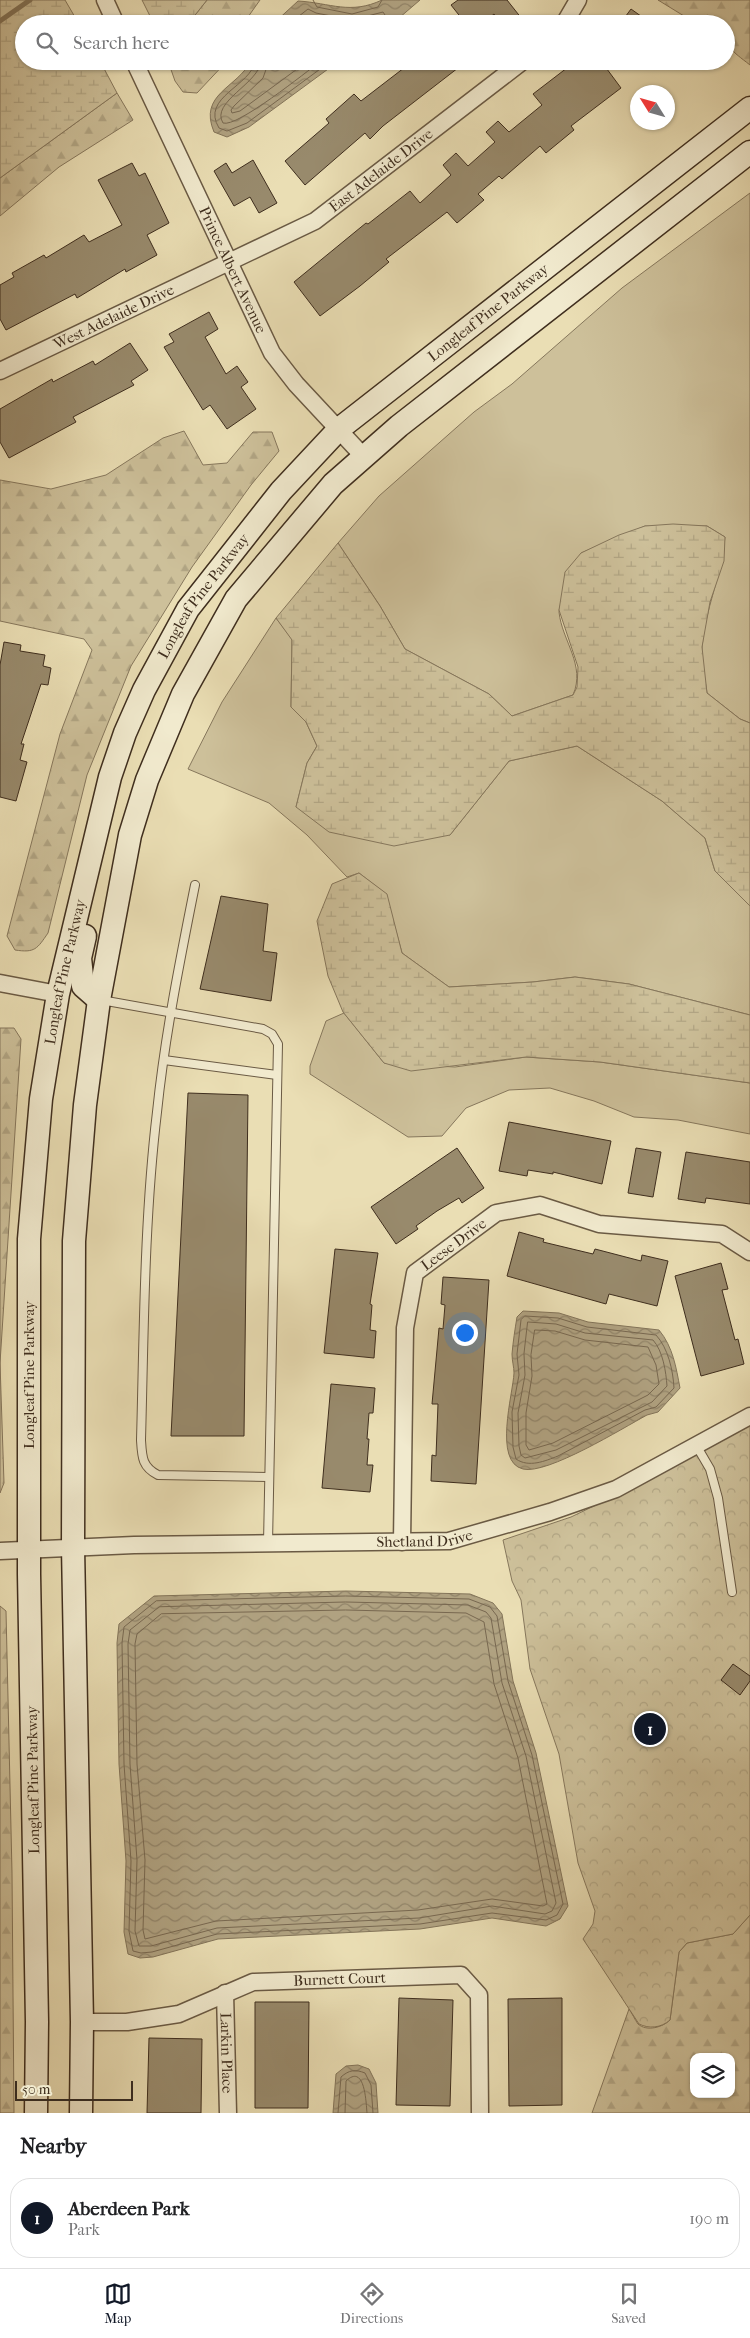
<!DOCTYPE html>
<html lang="en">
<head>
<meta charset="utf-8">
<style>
	body { margin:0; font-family:"IM FELL French Canon",serif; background:#f6f6f6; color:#202124 }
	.controls { position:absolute; right:15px; bottom:15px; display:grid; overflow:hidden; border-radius:10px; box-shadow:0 1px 4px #0004 }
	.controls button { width:45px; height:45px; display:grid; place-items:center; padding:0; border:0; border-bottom:1px solid #e0e0e0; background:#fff; color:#202124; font:25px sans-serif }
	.compass { position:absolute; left:630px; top:85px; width:45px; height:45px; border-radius:50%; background:#fff; box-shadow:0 1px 4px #0004; rotate:307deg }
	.scale { position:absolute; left:15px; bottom:12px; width:118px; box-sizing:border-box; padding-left:5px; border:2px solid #3f2e1e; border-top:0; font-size:14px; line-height:18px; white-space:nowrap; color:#3f2e1e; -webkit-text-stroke:4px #f1eace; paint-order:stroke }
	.you { position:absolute; left:464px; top:1332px; width:18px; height:18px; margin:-12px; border:4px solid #fff; border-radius:50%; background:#1a73e8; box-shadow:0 0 0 8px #1a73e833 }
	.badge { display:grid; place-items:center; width:32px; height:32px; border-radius:50%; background:#111827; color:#fff; font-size:16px; font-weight:700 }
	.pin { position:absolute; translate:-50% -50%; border:2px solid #fff; box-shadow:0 1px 5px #0006 }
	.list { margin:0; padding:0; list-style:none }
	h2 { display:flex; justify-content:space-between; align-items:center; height:65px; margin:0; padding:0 20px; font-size:21px }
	h2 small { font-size:16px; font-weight:400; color:#757577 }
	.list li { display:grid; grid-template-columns:32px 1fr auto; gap:15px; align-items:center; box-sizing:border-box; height:80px; margin:0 10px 10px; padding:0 10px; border:1px solid #e0e0e0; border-radius:20px }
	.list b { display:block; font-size:19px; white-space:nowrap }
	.list p { margin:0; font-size:16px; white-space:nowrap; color:#757577 }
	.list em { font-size:16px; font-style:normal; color:#757577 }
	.icon { flex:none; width:28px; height:28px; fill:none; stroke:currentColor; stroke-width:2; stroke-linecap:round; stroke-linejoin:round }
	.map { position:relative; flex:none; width:750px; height:2113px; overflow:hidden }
	.search { position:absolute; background:#fff; box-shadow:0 1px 4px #0004; left:15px; right:15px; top:15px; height:55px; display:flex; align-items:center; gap:12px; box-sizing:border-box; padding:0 18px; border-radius:28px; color:#757577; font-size:19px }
	.sheet { height:155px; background:#fff }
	nav { display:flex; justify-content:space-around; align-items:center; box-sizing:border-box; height:70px; border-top:1px solid #e0e0e0; background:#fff; font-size:14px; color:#757577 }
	nav a { display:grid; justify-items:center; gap:2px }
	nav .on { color:#111827 }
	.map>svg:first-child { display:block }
	.grass { fill:#cdc09a; stroke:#86775c }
	.forest { fill:url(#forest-firs); stroke:#86775c; fill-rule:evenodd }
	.wetland { fill:url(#wetland-marsh); stroke:#86775c }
	.park { fill:url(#park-crowns); stroke:#86775c }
	.water { fill:url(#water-waves); stroke:#837459 }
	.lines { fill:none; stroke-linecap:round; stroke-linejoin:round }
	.shore { stroke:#786850; stroke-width:1 }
	.stream { stroke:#837459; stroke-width:5 }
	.building { fill:#988a6c; stroke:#3f2e1e }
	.lane-casing { stroke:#6a5a44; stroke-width:10 }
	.street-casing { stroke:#6a5a44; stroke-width:19 }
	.secondary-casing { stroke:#3f2e1e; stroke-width:25 }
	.lane { stroke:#f1eace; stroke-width:8 }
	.street { stroke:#f1eace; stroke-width:16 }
	.secondary { stroke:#f1eace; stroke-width:22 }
	.labels { text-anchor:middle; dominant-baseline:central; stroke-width:4; stroke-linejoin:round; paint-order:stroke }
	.street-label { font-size:15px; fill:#3f2e1e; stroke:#f1eace }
</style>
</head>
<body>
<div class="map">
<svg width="750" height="2113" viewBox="0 0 750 2113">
	<defs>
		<pattern id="forest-firs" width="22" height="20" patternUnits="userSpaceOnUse" patternTransform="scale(1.25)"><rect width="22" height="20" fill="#cdc09a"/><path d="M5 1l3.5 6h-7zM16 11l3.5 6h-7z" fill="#b1a584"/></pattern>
		<pattern id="wetland-marsh" width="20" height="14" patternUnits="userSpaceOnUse" patternTransform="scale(1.25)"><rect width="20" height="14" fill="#cdc09a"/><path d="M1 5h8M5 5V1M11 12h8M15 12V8" fill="none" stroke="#b1a584"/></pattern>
		<pattern id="park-crowns" width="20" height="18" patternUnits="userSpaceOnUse" patternTransform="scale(1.25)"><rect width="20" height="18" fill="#cdc09a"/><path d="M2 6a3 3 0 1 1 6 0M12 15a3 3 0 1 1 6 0" fill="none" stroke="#b1a584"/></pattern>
		<pattern id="water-waves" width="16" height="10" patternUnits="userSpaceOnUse" patternTransform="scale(1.25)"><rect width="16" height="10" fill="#b0a281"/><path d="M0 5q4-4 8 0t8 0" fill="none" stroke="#918469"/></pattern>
	</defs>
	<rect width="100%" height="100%" fill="#eadeb4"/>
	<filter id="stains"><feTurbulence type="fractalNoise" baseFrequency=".004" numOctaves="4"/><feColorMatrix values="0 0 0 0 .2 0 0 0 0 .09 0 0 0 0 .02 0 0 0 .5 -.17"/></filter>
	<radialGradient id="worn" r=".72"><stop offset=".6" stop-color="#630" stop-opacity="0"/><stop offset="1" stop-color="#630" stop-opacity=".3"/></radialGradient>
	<g class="grass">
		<path d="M750,193V723L740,719L707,693C705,678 701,662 702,647C705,609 722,575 725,537L707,526H645L581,553C576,564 559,603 559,612C562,641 586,665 573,695L512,716L489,694L405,649L380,606L338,543L379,496L474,412L512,384L622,288Z"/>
		<polygon points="276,618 292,639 291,707 306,722 317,746 307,763 296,807 450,835 509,761 577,746 662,801 705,838 715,871 750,906 750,1015 629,984 575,977 533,982 449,987 402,953 386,894 359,873 347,877 307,835 269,803 188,769 222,702"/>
		<polygon points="344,1013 384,1063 455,1067 526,1057 600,1062 750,1083 750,1134 678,1120 634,1117 594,1101 550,1088 509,1090 466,1108 442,1136 408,1137 310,1074 310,1066 326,1021"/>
	</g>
	<g class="forest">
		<polygon points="207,0 260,0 243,24 188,24"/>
		<path d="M658,0H750V65C731,50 726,49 726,24H697Z"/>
		<polygon points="168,61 227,61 197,93 183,92 175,81"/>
		<polygon points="117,93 133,120 59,167 0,216 0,178"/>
		<path d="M184,431L203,465L227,463L253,432H272L279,451L251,485L192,567L131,666L87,775L48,933C37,949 35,953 15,950L7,936L60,734L92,650L84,639L0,621V480L51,489L106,475L163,438Z"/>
		<polygon points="0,1028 14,1028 21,1039 0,1363 4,1483 0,1493"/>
		<polygon points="0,1606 6,1611 12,1873 14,2113 0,2113"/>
		<path d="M750,1915V2113H592L629,2009C632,2013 635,2020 638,2024C647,2032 663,2027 670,2020L679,1952L687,1943L733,1934ZM694,2057H731V2094H694Z"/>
	</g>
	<g class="wetland">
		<polygon points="0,0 65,0 79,24 24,24 24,61 100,61 117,93 0,178"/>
		<polygon points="142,0 207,0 188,24 154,24"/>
		<polygon points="673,524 707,526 725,537 724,561 710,602 702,647 707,693 740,719 750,723 750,906 715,871 705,838 662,801 577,746 509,761 450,835 394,846 329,832 296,807 307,763 317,746 306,722 291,707 292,640 276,618 338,543 380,606 405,649 489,694 512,716 573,695 577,687 578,667 559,610 565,572 581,553 619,535 645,526"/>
		<polygon points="359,873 387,894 402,953 449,987 533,982 575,977 629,984 750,1015 750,1083 600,1062 526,1057 411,1071 384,1063 343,1012 328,976 317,921 332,884"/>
	</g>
	<path class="park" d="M750,1424V1915L733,1934L687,1943L679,1952L670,2020C661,2028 649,2029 639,2024L583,1939L593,1924L595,1911L578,1863L559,1754L530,1669L521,1600L512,1581L503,1540L571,1517L621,1493Z"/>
	<g class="water">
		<path d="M382,0H420L392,24H273L298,1C331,3 350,15 382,0Z"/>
		<path d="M251,61H339L249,127L227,137L214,132C198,94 237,88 251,61Z"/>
		<path d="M523,1311L559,1313L588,1322L659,1330C673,1347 676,1367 680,1388L658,1412L647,1415C623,1428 547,1475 523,1469C493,1462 513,1394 514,1373C514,1367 512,1361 512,1354C513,1342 515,1329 517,1317Z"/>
		<polygon points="346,1591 470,1594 493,1603 502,1614 513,1681 536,1753 568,1906 560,1919 546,1926 492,1918 420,1929 218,1939 153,1957 140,1958 128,1954 124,1932 126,1861 119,1764 117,1643 119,1624 154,1596"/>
		<polygon points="358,2065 369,2069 376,2083 378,2113 333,2113 336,2074 346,2066"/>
	</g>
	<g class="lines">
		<g class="shore">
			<polyline points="313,0 317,7 352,14 378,7 382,0"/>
			<polyline points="289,24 308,9 316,13 352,20 383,12 385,15 383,24"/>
			<path d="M255,61C252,86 200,97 219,128L227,131L247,123L331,61"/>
			<path d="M261,61C260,83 210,102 223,123C237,128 306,72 321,61"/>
			<polyline points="269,61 263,78 234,106 231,110 232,113 240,111 308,61"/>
			<path d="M525,1316L558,1318L587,1327L656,1335C668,1348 673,1370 674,1388L656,1407L645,1410L558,1456C545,1461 529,1468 516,1459L513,1447L512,1412L519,1375L517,1354L521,1320Z"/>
			<path d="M528,1322L556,1324L585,1333L653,1340C663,1351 666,1372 667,1386L652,1402L556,1450L525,1458L521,1455L519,1446L518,1413L525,1375L524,1354Z"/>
			<polygon points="535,1330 555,1331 585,1340 648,1347 656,1365 659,1384 648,1395 553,1443 529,1450 526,1445 526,1413 532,1376 531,1355"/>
			<polygon points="346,1596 469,1599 490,1607 497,1616 508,1681 532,1755 563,1904 557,1915 546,1920 492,1913 420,1924 217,1934 152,1952 141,1953 133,1951 129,1931 131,1861 124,1764 122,1643 124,1627 156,1601"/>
			<polygon points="346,1602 468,1605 486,1612 491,1618 502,1683 526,1756 556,1903 552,1911 545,1914 492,1906 419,1918 217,1928 151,1946 139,1946 135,1931 137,1860 130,1764 128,1644 130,1630 159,1607"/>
			<polygon points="346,1610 466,1613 484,1622 494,1684 518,1758 547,1904 543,1906 492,1899 418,1910 216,1921 145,1939 143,1930 145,1860 137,1764 135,1644 137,1634 161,1614"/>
			<path d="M338,2113L341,2077C349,2070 355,2069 365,2073L371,2085L373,2113"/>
			<path d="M345,2113L346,2081C365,2063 366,2102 367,2113"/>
		</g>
		<polyline class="stream" points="0,21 30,0"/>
	</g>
	<g class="building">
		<polygon points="458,0 507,0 526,24 502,24 494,14 482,24 466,24 451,5"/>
		<polygon points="631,9 652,24 620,24"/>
		<polygon points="413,61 467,61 383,126 370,139 365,133 305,185 285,161 329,123 326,119 354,94 361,101"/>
		<polygon points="576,61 601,61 621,88 571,126 574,130 546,153 540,146 502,179 499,176 478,194 484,200 457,223 447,212 386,259 389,262 360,286 320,316 294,282 366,223 368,224 410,191 420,203 451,175 443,165 456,153 468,166 495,142 486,132 498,121 509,132 542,105 533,94"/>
		<polygon points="253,160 277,203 259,213 250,197 234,206 214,171 226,163 232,173"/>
		<polygon points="132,163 139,176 145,173 169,223 147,235 157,255 126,272 125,269 77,298 75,294 6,330 0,319 0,285 14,277 12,273 44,255 46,258 84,235 89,242 122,225 98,180"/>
		<polygon points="209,312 218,329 205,337 226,374 237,366 248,382 241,387 256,409 227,429 210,405 203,410 164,347 174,342 169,334"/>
		<polygon points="130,343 148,370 131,381 134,385 73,417 76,422 9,458 0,442 0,409 52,379 53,382 93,361 95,365"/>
		<polygon points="4,642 21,645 20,651 45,655 43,666 51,668 48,685 41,684 21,744 24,744 20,760 27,762 16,801 0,797 0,665"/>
		<polygon points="221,896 268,904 263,951 277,953 271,1001 200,989"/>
		<polygon points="188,1093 248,1095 244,1436 171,1436"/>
		<polygon points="509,1122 611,1141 602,1184 553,1172 553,1174 528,1170 527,1176 499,1171"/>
		<polygon points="457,1148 484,1188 462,1203 459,1198 437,1211 416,1226 418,1229 396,1244 371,1207"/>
		<polygon points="636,1148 661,1152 653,1197 628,1193"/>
		<polygon points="686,1152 750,1162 750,1204 706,1198 705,1203 678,1199"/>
		<polygon points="519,1232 544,1239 543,1242 593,1254 595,1249 641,1261 642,1255 668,1261 657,1306 609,1294 606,1304 507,1276"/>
		<polygon points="335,1249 378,1253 370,1304 372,1305 370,1330 376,1331 374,1358 324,1353"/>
		<polygon points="721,1263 728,1289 722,1290 735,1340 738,1339 744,1364 701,1376 675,1276"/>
		<polygon points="443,1277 489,1280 476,1484 431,1481 432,1455 436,1456 438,1404 432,1404 439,1328 443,1329 445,1305 441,1304"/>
		<polygon points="331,1384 375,1388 373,1413 369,1413 367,1439 369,1439 367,1465 373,1465 370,1492 322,1488"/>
		<polygon points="733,1664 750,1676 750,1681 740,1695 721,1680"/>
		<polygon points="399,1998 453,2000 450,2106 396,2105"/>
		<polygon points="562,1998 562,2105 509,2106 508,1999"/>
		<polygon points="255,2002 309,2002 308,2108 255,2108"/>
		<polygon points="149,2038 202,2039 201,2113 147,2113"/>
	</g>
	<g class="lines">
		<defs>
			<g id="lane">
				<path d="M195,885C180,960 165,1035 157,1112C144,1221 144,1331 141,1440C142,1457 142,1467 158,1475L269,1477"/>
				<polyline points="101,1000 263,1029 272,1034 278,1044 268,1543"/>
				<polyline points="164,1060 277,1075"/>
				<polyline points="696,1445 710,1469 718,1498 732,1592"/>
			</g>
			<g id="street">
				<polyline points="105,0 116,24"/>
				<polyline points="564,24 578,0"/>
				<path id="s1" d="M134,61L272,353L296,384L364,457"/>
				<path id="s2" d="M0,371L315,221L523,61"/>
				<polyline points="0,983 58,994"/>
				<path id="s3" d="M402,1542L405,1328L415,1273L496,1213L540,1205L599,1224L722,1234L750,1252"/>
				<path id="s4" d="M0,1551L134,1545L449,1541L550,1512L616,1489L750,1416"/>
				<path id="s5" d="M225,1993L228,2113"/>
				<path id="s6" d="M82,2022H127L179,2014L253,1982L461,1975L479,1995L480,2113"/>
			</g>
			<g id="secondary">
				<polyline points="85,936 80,958 83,986 99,1000"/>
				<path id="s7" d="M36,2113L37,2022L29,1574V1239L41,1099L58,994L110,777L125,733L144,690L188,609L281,491L339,429L750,108"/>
				<polyline points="81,2113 82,2022 73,1547 74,1241 85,1105 99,1000 130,835 147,780 183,694 236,599 333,484 399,426 750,152"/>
			</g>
		</defs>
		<use href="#lane" class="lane-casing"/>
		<use href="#street" class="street-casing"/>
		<use href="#secondary" class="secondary-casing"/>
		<use href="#lane" class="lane"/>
		<use href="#street" class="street"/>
		<use href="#secondary" class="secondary"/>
	</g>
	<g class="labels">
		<g class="street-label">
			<text stroke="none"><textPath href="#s2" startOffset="432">East Adelaide Drive</textPath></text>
			<text stroke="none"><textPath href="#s1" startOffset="231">Prince Albert Avenue</textPath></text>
			<text stroke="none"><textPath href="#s7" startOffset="1954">Longleaf Pine Parkway</textPath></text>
			<text stroke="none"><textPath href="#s2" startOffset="126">West Adelaide Drive</textPath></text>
			<text stroke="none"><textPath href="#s7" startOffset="1549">Longleaf Pine Parkway</textPath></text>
			<text stroke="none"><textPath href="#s7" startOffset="1144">Longleaf Pine Parkway</textPath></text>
			<text stroke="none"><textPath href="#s3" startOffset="318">Leese Drive</textPath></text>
			<text transform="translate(29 1375) rotate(-90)">Longleaf Pine Parkway</text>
			<text stroke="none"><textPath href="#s4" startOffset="425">Shetland Drive</textPath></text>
			<text transform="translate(33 1780) rotate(-91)">Longleaf Pine Parkway</text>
			<text stroke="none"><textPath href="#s6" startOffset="265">Burnett Court</textPath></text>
			<text stroke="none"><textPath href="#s5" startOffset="60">Larkin Place</textPath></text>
		</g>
	</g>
	<rect width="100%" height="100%" filter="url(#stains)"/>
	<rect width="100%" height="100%" fill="url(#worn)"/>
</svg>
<div class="controls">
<button><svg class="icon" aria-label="layers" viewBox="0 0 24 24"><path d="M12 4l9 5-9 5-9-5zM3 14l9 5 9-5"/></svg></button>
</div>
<svg class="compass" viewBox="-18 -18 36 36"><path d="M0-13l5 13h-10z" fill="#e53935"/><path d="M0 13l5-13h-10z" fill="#757577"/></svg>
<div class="scale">50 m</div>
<div class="you"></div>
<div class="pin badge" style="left:650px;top:1729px">1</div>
<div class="search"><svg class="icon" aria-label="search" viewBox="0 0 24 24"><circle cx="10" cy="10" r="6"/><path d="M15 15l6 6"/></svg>Search here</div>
</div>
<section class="sheet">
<h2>Nearby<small></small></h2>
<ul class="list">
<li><span class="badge">1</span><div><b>Aberdeen Park</b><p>Park</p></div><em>190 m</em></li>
</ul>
</section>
<nav>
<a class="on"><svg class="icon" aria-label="map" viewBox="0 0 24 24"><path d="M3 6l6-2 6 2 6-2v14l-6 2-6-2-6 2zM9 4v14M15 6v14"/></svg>Map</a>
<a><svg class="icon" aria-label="directions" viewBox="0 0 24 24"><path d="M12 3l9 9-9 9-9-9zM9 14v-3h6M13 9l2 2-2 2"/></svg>Directions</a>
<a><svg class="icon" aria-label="saved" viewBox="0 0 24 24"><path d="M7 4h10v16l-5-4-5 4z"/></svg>Saved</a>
</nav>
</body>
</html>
